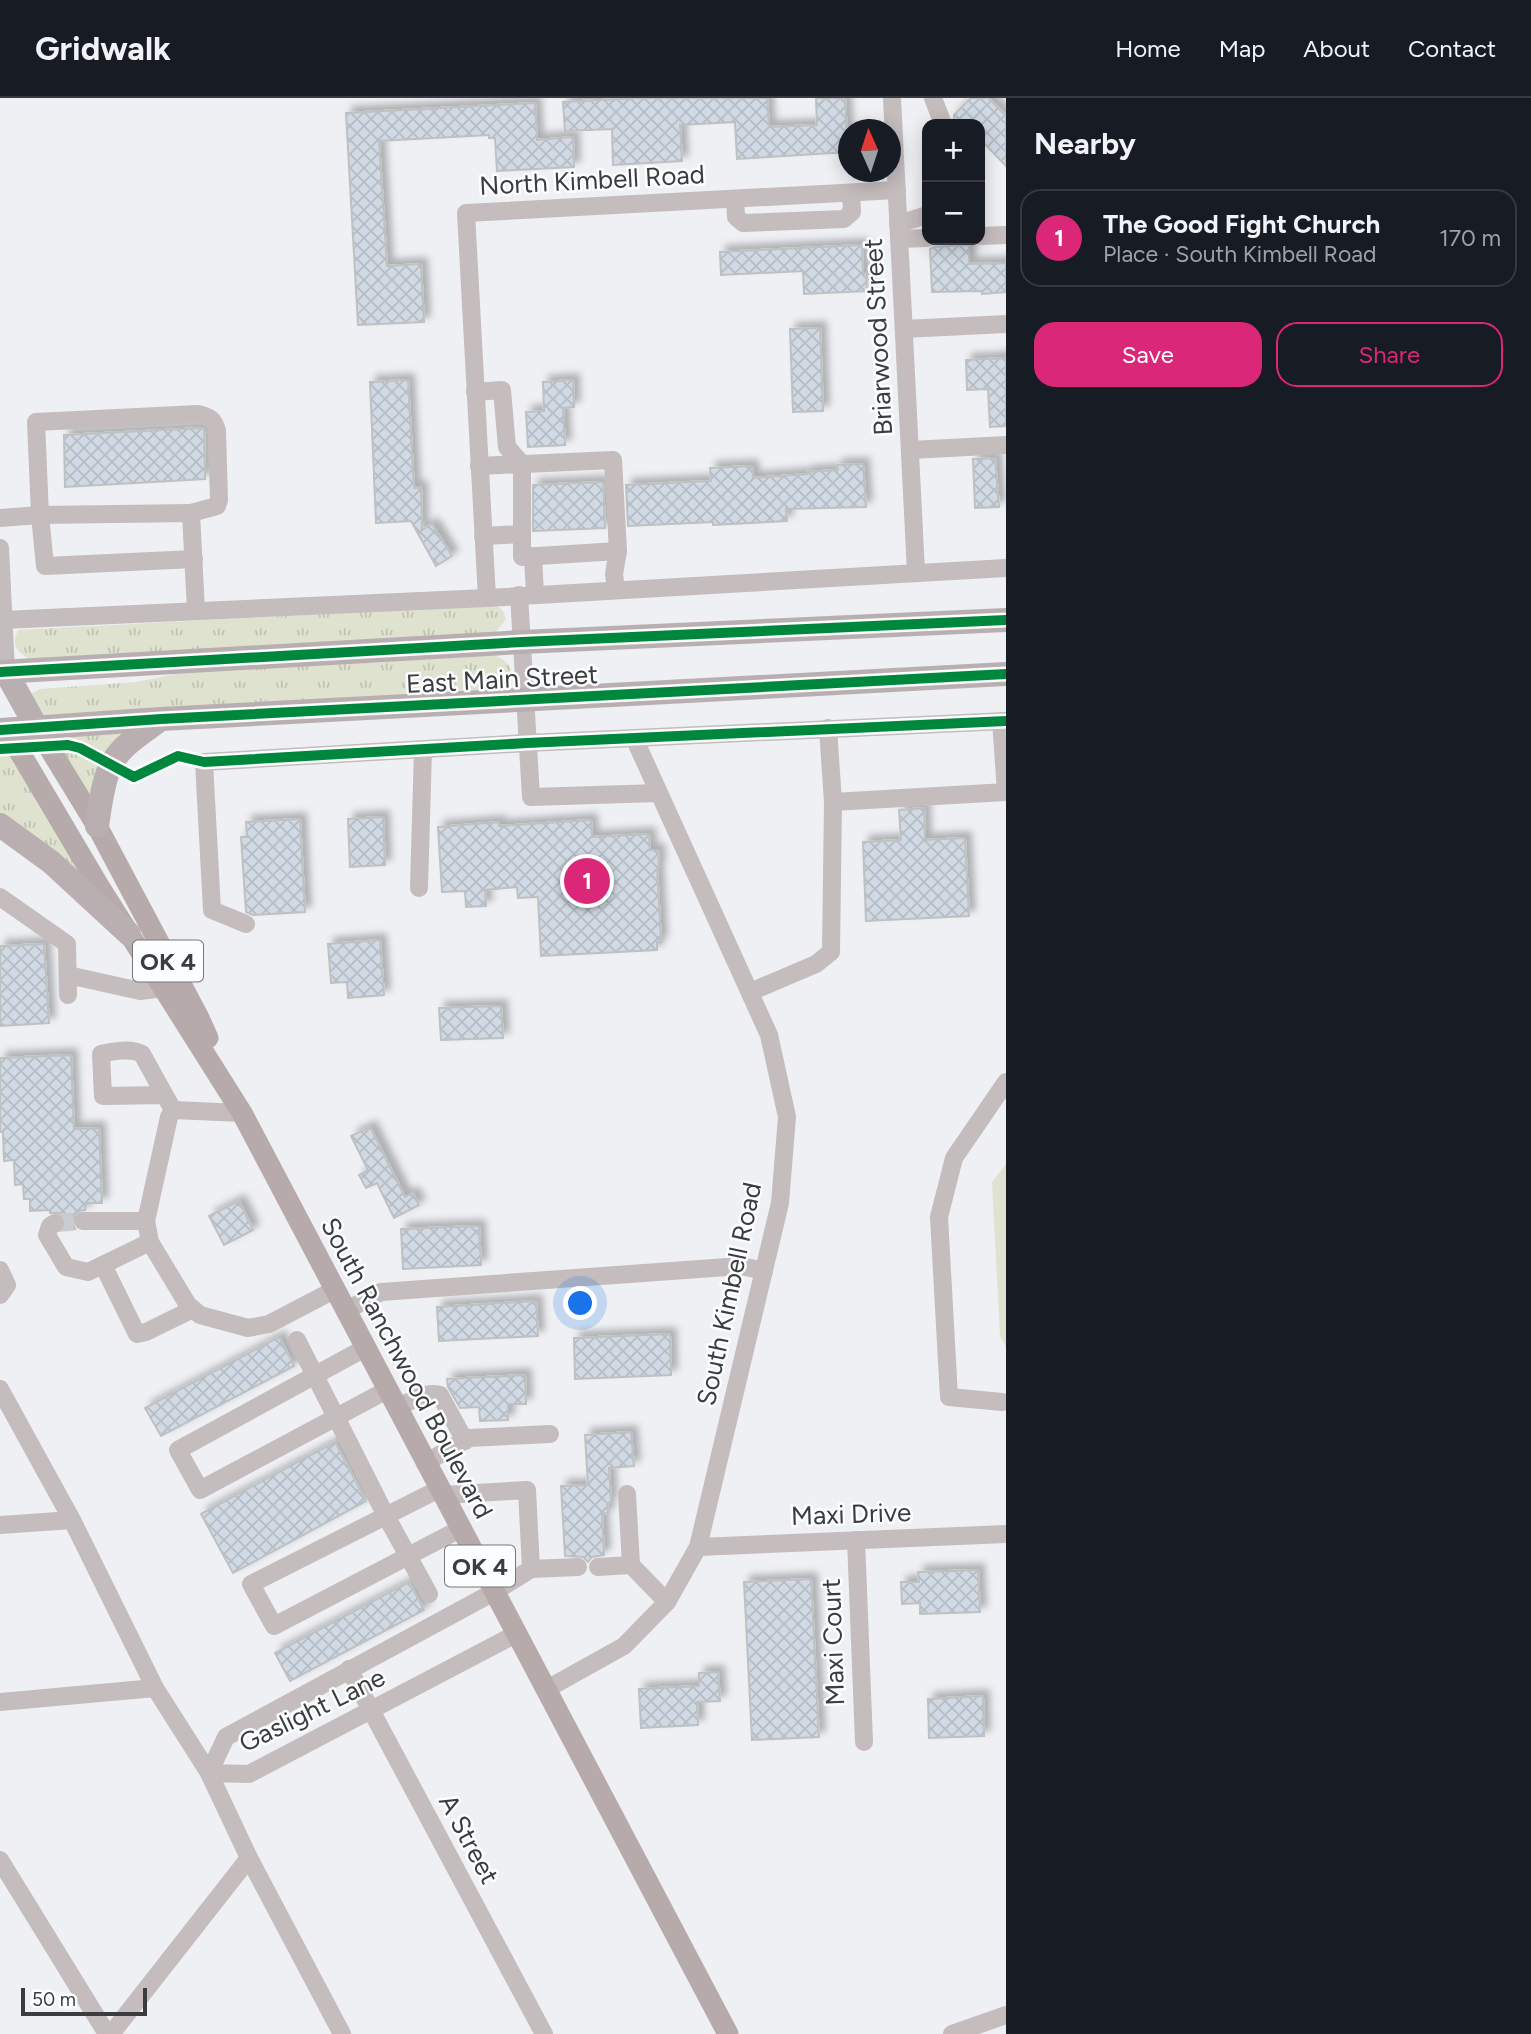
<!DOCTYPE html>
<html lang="en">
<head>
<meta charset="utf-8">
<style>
	body { margin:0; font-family:Figtree,sans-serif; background:#20242c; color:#f1f3f6 }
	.controls { position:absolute; right:21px; top:21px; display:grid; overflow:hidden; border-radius:14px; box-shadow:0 4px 18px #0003 }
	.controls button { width:63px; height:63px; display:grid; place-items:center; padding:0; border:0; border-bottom:2px solid #363941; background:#171b24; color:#f1f3f6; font:35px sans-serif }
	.compass { position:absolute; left:838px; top:21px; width:63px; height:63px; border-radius:50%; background:#171b24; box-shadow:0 4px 18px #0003; rotate:357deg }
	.scale { position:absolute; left:21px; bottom:18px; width:126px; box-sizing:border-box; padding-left:7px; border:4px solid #3a3c3e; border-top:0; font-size:19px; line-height:24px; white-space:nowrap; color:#3a3c3e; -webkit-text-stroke:5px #fcfdfe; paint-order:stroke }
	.you { position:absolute; left:581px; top:1206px; width:24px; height:24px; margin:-18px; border:5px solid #fff; border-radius:50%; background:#1a73e8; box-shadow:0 0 0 10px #1a73e833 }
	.badge { display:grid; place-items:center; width:46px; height:46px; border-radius:50%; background:#db2777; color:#fff; font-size:23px; font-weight:700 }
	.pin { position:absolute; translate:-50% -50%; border:4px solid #fff; box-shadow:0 2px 7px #0006 }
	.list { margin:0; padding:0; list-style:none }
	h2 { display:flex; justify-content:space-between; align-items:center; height:91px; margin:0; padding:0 28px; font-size:30px }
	h2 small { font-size:23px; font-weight:400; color:#9ea1a6 }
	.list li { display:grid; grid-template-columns:46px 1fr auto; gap:21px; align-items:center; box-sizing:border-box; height:98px; margin:0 14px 14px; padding:0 14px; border:2px solid #363941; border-radius:21px }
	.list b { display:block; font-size:26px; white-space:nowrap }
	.list p { margin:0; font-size:23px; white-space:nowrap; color:#9ea1a6 }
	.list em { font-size:23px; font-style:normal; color:#9ea1a6 }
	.actions { display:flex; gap:14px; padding:21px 28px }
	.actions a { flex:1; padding:16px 0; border:2px solid #db2777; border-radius:21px; text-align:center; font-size:24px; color:#db2777 }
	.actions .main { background:#db2777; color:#fff }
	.map { position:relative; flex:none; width:1006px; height:1936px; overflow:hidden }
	header { display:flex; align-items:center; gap:42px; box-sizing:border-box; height:98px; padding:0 35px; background:#171b24; border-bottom:2px solid #363941 }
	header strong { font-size:33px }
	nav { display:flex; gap:38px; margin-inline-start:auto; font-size:24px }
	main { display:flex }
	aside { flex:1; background:#171b24 }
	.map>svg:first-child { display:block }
	.grass { fill:url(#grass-tufts) }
	.pitch { fill:#dfe2cf }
	.building { fill:url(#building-cross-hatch); stroke:#bfc0c2; stroke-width:2; filter:url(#shadow) }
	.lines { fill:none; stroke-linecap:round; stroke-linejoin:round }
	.minor-tunnel { stroke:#cacccf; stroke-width:18; stroke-dasharray:18 9; stroke-linecap:butt }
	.minor { stroke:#c4bcbd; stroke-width:18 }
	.major { stroke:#b6aaab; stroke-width:21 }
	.highway { stroke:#b9afb0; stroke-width:24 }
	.cycleway-casing { stroke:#fcfdfe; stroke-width:15 }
	.cycleway { stroke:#00873e; stroke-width:10 }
	.labels { text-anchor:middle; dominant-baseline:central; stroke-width:5; stroke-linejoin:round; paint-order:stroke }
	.shield { fill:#fcfdfe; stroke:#747678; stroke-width:2 }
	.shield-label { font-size:24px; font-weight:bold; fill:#3a3c3e }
	.street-label { font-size:26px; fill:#3a3c3e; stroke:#fcfdfe }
</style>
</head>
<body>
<header>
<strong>Gridwalk</strong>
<nav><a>Home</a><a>Map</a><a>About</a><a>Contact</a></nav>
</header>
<main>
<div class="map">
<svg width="1006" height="1936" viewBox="0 0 1006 1936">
	<defs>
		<pattern id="grass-tufts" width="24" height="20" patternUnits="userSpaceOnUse" patternTransform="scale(1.75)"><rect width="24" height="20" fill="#dfe2cf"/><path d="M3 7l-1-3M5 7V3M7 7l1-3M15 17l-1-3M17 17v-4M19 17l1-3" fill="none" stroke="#c0c3b3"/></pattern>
		<pattern id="building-cross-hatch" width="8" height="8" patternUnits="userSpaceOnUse" patternTransform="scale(1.75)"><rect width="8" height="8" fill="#d1dae4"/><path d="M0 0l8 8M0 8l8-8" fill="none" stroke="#b4bcc5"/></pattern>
		<filter id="shadow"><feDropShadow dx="6" dy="-6" stdDeviation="3.5" flood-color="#0004"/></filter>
	</defs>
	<rect width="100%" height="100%" fill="#eef0f3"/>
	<g class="grass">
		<path d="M496,507L503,513L506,521L493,538L30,561C16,554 11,548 18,532Z"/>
		<path d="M491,556C510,562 518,575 503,591L44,617L27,598L40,591L136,584L196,572Z"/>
		<polygon points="118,634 121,641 107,656 81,643 54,644 52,642 60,638"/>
		<polygon points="77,654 101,668 92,696 87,696 62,655"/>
		<polygon points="13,656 93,790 0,718 0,657"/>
	</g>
	<polygon class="pitch" points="1006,1066 1006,1249 1000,1238 992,1084"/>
	<g class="building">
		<polygon points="642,0 767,0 769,29 817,27 816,0 845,0 848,54 737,61 735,24 680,27 682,63 613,67 612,31 565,33 563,4"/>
		<polygon points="971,0 988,0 1006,18 1006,68 980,41 980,26 954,26 954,17"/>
		<polygon points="535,5 537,42 573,39 574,69 497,73 495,40 489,40 489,37 379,43 387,168 421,166 424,224 358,227 346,15"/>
		<polygon points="862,147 863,175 866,175 867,193 804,196 803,173 721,177 720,154"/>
		<polygon points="969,147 969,166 1006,165 1006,194 982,196 982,193 932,194 930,151 934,149"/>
		<polygon points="820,230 823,313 793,314 790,231"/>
		<polygon points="1006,260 1006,328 990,329 988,291 967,292 966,262"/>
		<polygon points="408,282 414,390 421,389 422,432 432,426 452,458 436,468 411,423 376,425 370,284"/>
		<polygon points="573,282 574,309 563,310 565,347 528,349 526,314 544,313 543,284"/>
		<polygon points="204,330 205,381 65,389 64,337"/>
		<polygon points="995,360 999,409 975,410 973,361"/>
		<polygon points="863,366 866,409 786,411 787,423 713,427 713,424 628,428 626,387 711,383 710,370 752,368 753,380 807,376 807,374 838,372 837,367"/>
		<polygon points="603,384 605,430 533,433 533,387"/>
		<polygon points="924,710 925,742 965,740 969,818 866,823 863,744 901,742 899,712"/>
		<polygon points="383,719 385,767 350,769 348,721"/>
		<polygon points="300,721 305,814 253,817 246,814 241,739 247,739 246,724"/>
		<polygon points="591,722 592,739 649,736 650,752 658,752 659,768 657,768 661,844 657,844 657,852 541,858 538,799 518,800 517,789 485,792 486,808 466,809 465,793 442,794 438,729 499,724 499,728"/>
		<polygon points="380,842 384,897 348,900 347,884 331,885 328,846"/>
		<polygon points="44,846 49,925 0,928 0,848"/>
		<polygon points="501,908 503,940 441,942 439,910"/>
		<polygon points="71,957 74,1031 99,1030 102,1105 86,1105 85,1112 78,1113 73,1118 72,1124 75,1131 64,1131 66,1124 64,1119 60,1115 50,1115 50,1112 30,1113 30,1101 24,1101 23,1086 15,1087 14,1062 4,1063 3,1034 0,1034 0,960"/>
		<polygon points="370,1029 405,1099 413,1095 419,1107 394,1120 377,1085 366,1090 359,1077 368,1072 351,1038"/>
		<polygon points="239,1103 253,1132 224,1147 209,1118"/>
		<polygon points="479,1128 481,1167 403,1171 401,1131"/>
		<polygon points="536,1203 538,1238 439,1243 437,1209"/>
		<polygon points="670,1236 671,1277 575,1281 574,1240"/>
		<polygon points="279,1239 294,1268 161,1338 145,1310"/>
		<polygon points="525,1277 526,1306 508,1306 508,1322 480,1323 479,1309 460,1310 448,1289 447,1281"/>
		<polygon points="631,1334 634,1368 609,1370 611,1404 607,1405 608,1415 602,1416 604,1457 592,1459 588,1464 583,1459 565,1458 561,1388 588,1387 585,1337"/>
		<polygon points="335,1344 366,1403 233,1475 201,1416"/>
		<polygon points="978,1472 980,1514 920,1516 920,1505 902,1506 901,1484 919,1484 918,1474"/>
		<polygon points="811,1481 819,1639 752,1642 744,1484"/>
		<polygon points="409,1484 424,1512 290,1583 275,1555"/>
		<polygon points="718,1574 720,1603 697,1604 698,1627 641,1630 639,1591 699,1588 699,1575"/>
		<polygon points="983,1598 984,1638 929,1640 928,1601"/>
	</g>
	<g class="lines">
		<polyline class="minor-tunnel" points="55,1125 83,1123"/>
		<g class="minor">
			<polyline points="892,0 916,474"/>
			<polyline points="933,0 943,26"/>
			<polyline points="735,101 736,119 743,125 844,121 852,114 851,95"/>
			<polyline points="898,126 927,117"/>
			<polyline points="980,138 1006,137"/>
			<polyline points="899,141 927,140"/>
			<polyline points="904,231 1006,226"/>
			<polyline points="475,294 502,292 507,349 522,366 522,459 618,453"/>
			<polyline points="911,352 1006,347"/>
			<polyline points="479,368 613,362 618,453 614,476 616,492"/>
			<path d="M191,415L217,408L219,402L217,333C214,321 210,319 198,316L36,324L40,417L45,468L194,461"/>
			<polyline points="0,420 40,417 191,415 196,513"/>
			<polyline points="483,438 522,436"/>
			<polyline points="0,450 6,574"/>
			<polyline points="533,458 535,496"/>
			<polyline points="519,497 531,699 658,695"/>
			<polyline points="487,500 466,115 897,92"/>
			<polyline points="3,522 487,500 1006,470"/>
			<polyline points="833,704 1006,694 1001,623"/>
			<polyline points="419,790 423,652"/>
			<polyline points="0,799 67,846 68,897"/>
			<polyline points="246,826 212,812 204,664 527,645 1006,623"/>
			<polyline points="68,877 140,893 163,890"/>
			<polyline points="750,894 816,866 831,854 833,704 828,630"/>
			<path d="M164,997L103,998L101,956C112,953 132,950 142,956L173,1012"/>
			<polyline points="242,1015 173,1012 169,1019 146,1123 150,1144 188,1207 200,1217 248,1230 269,1226 334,1192"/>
			<polyline points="83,1123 146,1123"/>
			<polyline points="55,1125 50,1128 47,1137 66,1169 88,1174 150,1144"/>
			<polyline points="103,1167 137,1236 146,1234 193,1211"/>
			<polyline points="0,1172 7,1187 0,1197"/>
			<polyline points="345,1213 381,1194 741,1168 764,1173"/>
			<polyline points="297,1242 386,1418 429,1496"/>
			<polyline points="365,1250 178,1352 200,1392 387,1292"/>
			<polyline points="0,1291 72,1422 155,1590 209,1675 249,1760 342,1936"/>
			<polyline points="1002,1304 949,1299 939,1119 954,1060 1006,984"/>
			<path d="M397,1310C411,1303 425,1293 440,1297L465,1343"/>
			<polyline points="425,1365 469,1340 550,1336"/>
			<polyline points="439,1391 251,1486 274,1528 460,1431"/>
			<polyline points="627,1396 631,1467 667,1504"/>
			<polyline points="443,1397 527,1392 531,1471 494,1494 226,1639 209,1675 249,1676 516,1536"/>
			<polyline points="0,1427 72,1422"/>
			<polyline points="856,1442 864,1644"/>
			<polyline points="698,1449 1006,1436"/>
			<polyline points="598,1469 631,1467"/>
			<polyline points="531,1471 578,1469"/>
			<polyline points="349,1571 544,1936"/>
			<polyline points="545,1592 624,1548 667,1504 698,1449 780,1105 787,1019 769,937 635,642"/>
			<polyline points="0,1604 155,1590"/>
			<polyline points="0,1762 107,1936"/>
			<polyline points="111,1936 249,1760"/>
			<polyline points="952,1936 1006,1917"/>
		</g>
		<g class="major">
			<polyline points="37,630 97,728 199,920 208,940"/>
			<polyline points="6,631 99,788 242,1015 728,1936"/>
		</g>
		<g class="highway">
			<polyline points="0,574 522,544 1006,522"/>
			<polyline points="6,574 37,630"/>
			<polyline points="0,632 161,621 1006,576"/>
			<polyline points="0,727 51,764 129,836"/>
			<path d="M97,728C100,709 102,687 110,669C119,648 144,634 161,621"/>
		</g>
		<defs>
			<g id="cycleway">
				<polyline points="0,574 522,544 1006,522"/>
				<polyline points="0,632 161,621 1006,576"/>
				<polyline points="0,651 68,647 80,650 134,679 178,658 204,664 527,645 1006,623"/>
			</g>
		</defs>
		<use href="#cycleway" class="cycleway-casing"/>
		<use href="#cycleway" class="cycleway"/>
	</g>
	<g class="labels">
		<g class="shield">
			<rect x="133" y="842.5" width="70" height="41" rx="5"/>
			<rect x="445" y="1447.5" width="70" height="41" rx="5"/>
		</g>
		<g class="shield-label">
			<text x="168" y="863">OK 4</text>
			<text x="480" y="1468">OK 4</text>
		</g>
		<g class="street-label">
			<text transform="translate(592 82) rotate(-3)">North Kimbell Road</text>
			<text transform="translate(878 239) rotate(-93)">Briarwood Street</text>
			<text transform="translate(502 581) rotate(-3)">East Main Street</text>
			<text transform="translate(729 1196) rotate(-78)">South Kimbell Road</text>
			<text transform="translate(407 1270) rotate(62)">South Ranchwood Boulevard</text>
			<text transform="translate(851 1416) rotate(-2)">Maxi Drive</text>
			<text transform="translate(833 1544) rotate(-92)">Maxi Court</text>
			<text transform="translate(312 1612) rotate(-26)">Gaslight Lane</text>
			<text transform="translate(469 1741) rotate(62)">A Street</text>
		</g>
	</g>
</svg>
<div class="controls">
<button>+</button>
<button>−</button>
</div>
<svg class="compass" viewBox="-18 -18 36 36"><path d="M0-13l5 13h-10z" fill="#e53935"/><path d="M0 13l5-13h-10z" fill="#9ea1a6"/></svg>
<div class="scale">50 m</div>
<div class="you"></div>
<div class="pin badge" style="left:587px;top:783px">1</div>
</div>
<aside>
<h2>Nearby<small></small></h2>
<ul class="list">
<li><span class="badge">1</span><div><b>The Good Fight Church</b><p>Place · South Kimbell Road</p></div><em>170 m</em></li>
</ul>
<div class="actions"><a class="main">Save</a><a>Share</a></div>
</aside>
</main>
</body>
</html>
